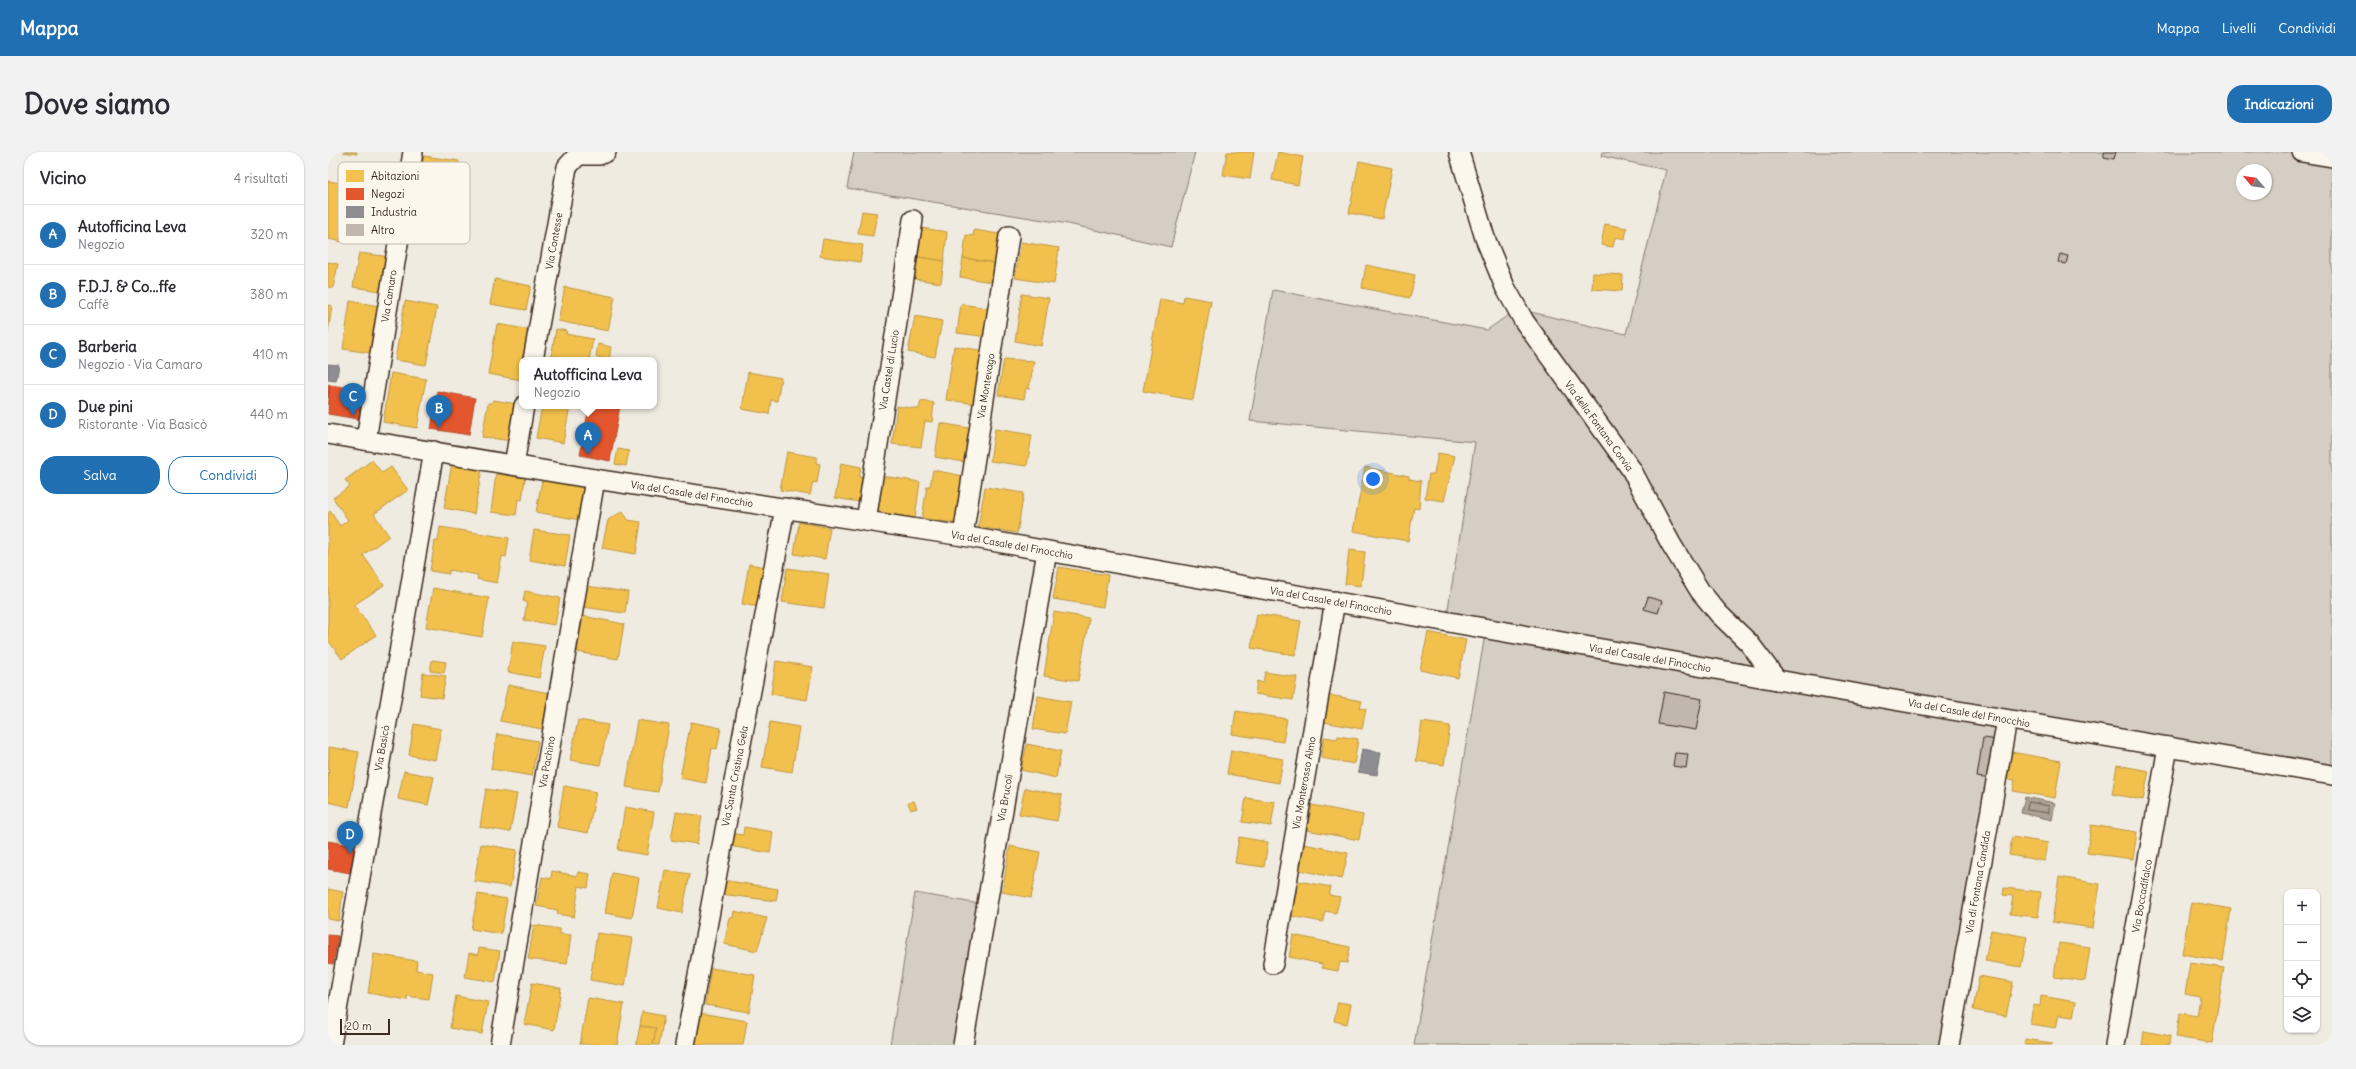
<!DOCTYPE html>
<html lang="it">
<head>
<meta charset="utf-8">
<style>
	body { margin:0; font-family:Delius,sans-serif; background:#f2f2f3; color:#2b2b33 }
	.controls { position:absolute; right:12px; bottom:12px; display:grid; overflow:hidden; border-radius:8px; box-shadow:0 1px 3px #0004 }
	.controls button { width:36px; height:36px; display:grid; place-items:center; padding:0; border:0; border-bottom:1px solid #e1e1e2; background:#fff; color:#2b2b33; font:20px sans-serif }
	.compass { position:absolute; left:1908px; top:12px; width:36px; height:36px; border-radius:50%; background:#fff; box-shadow:0 1px 3px #0004; rotate:299deg }
	.scale { position:absolute; left:12px; bottom:10px; width:50px; box-sizing:border-box; padding-left:4px; border:2px solid #3b2a1e; border-top:0; font-size:11px; line-height:14px; white-space:nowrap; color:#3b2a1e; -webkit-text-stroke:3px #fbf7ec; paint-order:stroke }
	.you { position:absolute; left:1045px; top:327px; width:14px; height:14px; margin:-10px; border:3px solid #fff; border-radius:50%; background:#1a73e8; box-shadow:0 0 0 6px #1a73e833 }
	.badge { display:grid; place-items:center; width:26px; height:26px; border-radius:50%; background:#1f6fb2; color:#fff; font-size:13px; font-weight:700 }
	.pin { position:absolute; translate:-50% -33px; filter:drop-shadow(0 1px 2px #0008) }
	.pin::after { content:''; position:absolute; top:21px; width:14px; height:12px; background:inherit; clip-path:polygon(0 0,100% 0,50% 100%) }
	.popup { position:absolute; left:191px; top:205px; width:138px; height:52px; box-sizing:border-box; display:grid; place-content:center; border-radius:8px; background:#fff; filter:drop-shadow(0 1px 3px #0005); font-size:13px; white-space:nowrap; color:#7c7c81 }
	.popup b { font-size:15px; color:#2b2b33 }
	.popup::after { content:''; position:absolute; left:50%; top:100%; margin-left:-8px; border:8px solid transparent; border-top-color:#fff }
	.list { margin:0; padding:0; list-style:none }
	h2 { display:flex; justify-content:space-between; align-items:center; height:52px; margin:0; padding:0 16px; font-size:17px }
	h2 small { font-size:13px; font-weight:400; color:#7c7c81 }
	.list li { display:grid; grid-template-columns:26px 1fr auto; gap:12px; align-items:center; box-sizing:border-box; height:60px; padding:0 16px; border-top:1px solid #e1e1e2 }
	.list b { display:block; font-size:15px; white-space:nowrap }
	.list p { margin:0; font-size:13px; white-space:nowrap; color:#7c7c81 }
	.list em { font-size:13px; font-style:normal; color:#7c7c81 }
	.actions { display:flex; gap:8px; padding:12px 16px }
	.actions a { flex:1; padding:9px 0; border:1px solid #1f6fb2; border-radius:16px; text-align:center; font-size:14px; color:#1f6fb2 }
	.actions .main { background:#1f6fb2; color:#fff }
	.icon { flex:none; width:22px; height:22px; fill:none; stroke:currentColor; stroke-width:2; stroke-linecap:round; stroke-linejoin:round }
	.map { position:relative; flex:none; width:2004px; height:893px; overflow:hidden; border-radius:16px }
	header { display:flex; align-items:center; gap:24px; box-sizing:border-box; height:56px; padding:0 20px; background:#1f6fb2; color:#fff }
	header strong { font-size:19px }
	nav { display:flex; gap:22px; margin-inline-start:auto; font-size:14px }
	.intro { display:flex; align-items:center; justify-content:space-between; box-sizing:border-box; height:96px; padding:0 24px }
	h1 { margin:0; font-size:28px }
	.button { padding:10px 18px; border-radius:16px; background:#1f6fb2; color:#fff; font-size:14px; font-weight:700 }
	main { display:flex; gap:24px; padding:0 24px }
	aside { flex:1; background:#fff; border-radius:16px; box-shadow:0 1px 3px #0004 }
	.map>svg:first-child { display:block }
	.green { fill:#d5cec3; stroke:#887c70; fill-rule:evenodd }
	.water { fill:#aca397; stroke:#7f7367 }
	.homes { fill:#f2c14e; stroke:#bb9440 }
	.shops { fill:#e4572e; stroke:#b14a29 }
	.industry { fill:#8d8d92; stroke:#746f6f }
	.lines { fill:none; stroke-linecap:round; stroke-linejoin:round }
	.shore { stroke:#685a4e; stroke-width:1 }
	.building { fill:#c0b8ad; stroke:#3b2a1e }
	.minor-casing { stroke:#3b2a1e; stroke-width:22 }
	.minor { stroke:#fbf7ec; stroke-width:19 }
	.labels { text-anchor:middle; dominant-baseline:central; stroke-width:4; stroke-linejoin:round; paint-order:stroke }
	.street-label { font-size:10px; fill:#3b2a1e; stroke:#fbf7ec }
	.key { fill:#fbf7ec; stroke:#c1baae; stroke-width:1 }
	.key-label { font-size:11px; fill:#3b2a1e }
</style>
</head>
<body>
<header>
<strong>Mappa</strong>
<nav><a>Mappa</a><a>Livelli</a><a>Condividi</a></nav>
</header>
<div class="intro"><h1>Dove siamo</h1><a class="button">Indicazioni</a></div>
<main>
<aside>
<h2>Vicino<small>4 risultati</small></h2>
<ul class="list">
<li><span class="badge">A</span><div><b>Autofficina Leva</b><p>Negozio</p></div><em>320 m</em></li>
<li><span class="badge">B</span><div><b>F.D.J. &amp; Co...ffe</b><p>Caffè</p></div><em>380 m</em></li>
<li><span class="badge">C</span><div><b>Barberia</b><p>Negozio · Via Camaro</p></div><em>410 m</em></li>
<li><span class="badge">D</span><div><b>Due pini</b><p>Ristorante · Via Basicò</p></div><em>440 m</em></li>
</ul>
<div class="actions"><a class="main">Salva</a><a>Condividi</a></div>
</aside>
<div class="map">
<svg width="2004" height="893" viewBox="0 0 2004 893">
	<rect width="100%" height="100%" fill="#f0ebe0"/>
	<filter id="ink" filterUnits="userSpaceOnUse"><feTurbulence type="fractalNoise" baseFrequency=".025" numOctaves="2"/><feDisplacementMap in="SourceGraphic" scale="8" xChannelSelector="R" yChannelSelector="G"/><feConvolveMatrix kernelMatrix="1 2 1 2 8 2 1 2 1" color-interpolation-filters="sRGB"/></filter>
	<g filter="url(#ink)">
		<g class="green">
			<polygon points="526,0 867,0 843,95 740,72 519,36"/>
			<path d="M1274,0H1974L2004,5V623L1679,568L1621,893H1086L1158,477L1118,469L1147,290L922,269L945,138L1159,178L1189,157L1298,182L1338,18L1273,4ZM1914,18H1938V42H1914Z"/>
			<polygon points="587,741 652,752 627,893 562,893"/>
		</g>
		<polygon class="water" points="1697,645 1727,651 1724,668 1693,661"/>
		<g class="homes">
			<polygon points="15,0 29,0 29,2"/>
			<polygon points="899,0 926,0 922,27 895,23"/>
			<polygon points="950,0 975,5 970,33 944,28"/>
			<polygon points="96,4 131,9 127,37 91,30"/>
			<polygon points="1031,9 1064,16 1054,67 1021,61"/>
			<polygon points="0,29 25,33 15,90 0,87"/>
			<polygon points="95,46 126,50 120,90 89,85"/>
			<polygon points="534,59 549,61 545,84 530,82"/>
			<polygon points="1277,72 1299,76 1297,87 1287,85 1285,95 1273,93"/>
			<polygon points="594,76 619,80 616,109 590,105"/>
			<polygon points="646,78 671,82 667,111 635,106 638,83 645,84"/>
			<polygon points="495,87 535,93 532,110 492,104"/>
			<polygon points="693,90 731,96 726,132 687,126"/>
			<polygon points="31,101 63,105 58,140 25,135"/>
			<polygon points="590,105 616,109 613,131 587,127"/>
			<polygon points="635,106 667,111 664,130 632,125"/>
			<polygon points="0,110 10,112 5,136 0,135"/>
			<polygon points="1038,113 1087,123 1082,146 1034,136"/>
			<polygon points="1265,121 1295,123 1294,139 1264,137"/>
			<polygon points="167,127 203,134 198,158 162,152"/>
			<polygon points="237,135 287,145 280,179 230,169"/>
			<polygon points="694,142 721,146 713,194 687,189"/>
			<polygon points="856,144 883,149 865,248 815,239 832,147 855,151"/>
			<polygon points="22,149 57,155 49,202 15,197"/>
			<polygon points="77,149 109,155 98,213 67,208"/>
			<polygon points="633,152 666,157 661,185 629,181"/>
			<polygon points="0,153 4,154 0,180"/>
			<polygon points="587,164 614,169 607,205 580,200"/>
			<polygon points="169,172 203,178 198,208 194,208 194,228 160,222"/>
			<polygon points="228,177 239,179 238,182 265,187 261,208 234,208 223,205"/>
			<polygon points="270,192 283,195 281,208 268,205"/>
			<polygon points="626,194 658,199 650,252 618,248"/>
			<polygon points="676,207 706,209 701,237 698,236 696,247 670,243"/>
			<polygon points="420,220 453,226 449,249 443,248 441,262 414,257"/>
			<polygon points="63,221 98,227 89,276 55,270"/>
			<polygon points="165,248 189,252 184,289 154,285 160,251 164,251"/>
			<polygon points="593,249 606,251 604,270 597,269 593,295 564,292 569,254 591,257"/>
			<polygon points="214,254 242,254 235,291 208,286"/>
			<polygon points="612,271 646,277 641,311 607,305"/>
			<polygon points="667,277 704,283 699,314 662,309"/>
			<polygon points="290,297 301,299 298,314 287,312"/>
			<polygon points="459,300 489,305 488,311 492,312 489,331 485,330 482,343 452,338"/>
			<polygon points="1110,301 1127,304 1116,349 1097,346 1101,322 1106,322"/>
			<polygon points="44,308 54,321 63,315 80,338 46,362 61,384 35,403 56,433 26,453 48,483 14,507 0,488 0,361 2,359 12,374 20,368 5,346 22,334 17,328"/>
			<polygon points="124,311 154,317 146,362 116,356"/>
			<polygon points="513,311 533,315 531,325 543,327 538,351 507,346"/>
			<polygon points="1037,315 1081,324 1081,327 1093,329 1091,357 1086,356 1080,389 1025,379"/>
			<polygon points="605,318 640,325 633,372 594,366 599,334 602,334"/>
			<polygon points="168,322 197,326 194,348 190,347 188,363 163,360"/>
			<polygon points="555,324 592,330 587,366 550,360"/>
			<polygon points="214,328 257,335 252,368 208,360"/>
			<polygon points="657,335 696,341 689,381 650,375"/>
			<polygon points="295,359 300,368 313,370 308,402 274,396 280,368"/>
			<polygon points="471,370 502,376 497,407 466,402"/>
			<polygon points="112,375 181,386 178,405 174,404 169,431 149,427 150,423 121,418 121,422 102,419 107,389 110,389"/>
			<polygon points="206,378 242,383 237,414 201,408"/>
			<polygon points="1021,398 1037,400 1033,434 1017,432"/>
			<polygon points="421,412 438,415 431,455 414,452"/>
			<polygon points="731,415 780,423 775,455 725,447"/>
			<polygon points="459,416 501,422 496,456 454,450"/>
			<polygon points="258,434 300,440 297,461 255,455"/>
			<polygon points="105,436 161,446 154,485 98,475"/>
			<polygon points="197,439 232,446 227,473 196,468 199,450 195,449"/>
			<polygon points="726,460 761,466 750,529 716,524"/>
			<polygon points="929,462 973,469 967,503 923,496"/>
			<polygon points="255,464 296,472 290,507 249,500"/>
			<polygon points="1100,480 1138,488 1130,526 1092,518"/>
			<polygon points="185,489 217,494 211,526 180,520"/>
			<polygon points="104,508 118,510 116,521 102,519"/>
			<polygon points="448,509 485,515 479,548 443,542"/>
			<polygon points="937,520 969,525 965,548 927,542 929,529 935,531"/>
			<polygon points="95,521 118,524 114,546 92,543"/>
			<polygon points="180,533 221,541 214,577 172,569"/>
			<polygon points="1001,543 1034,549 1032,556 1038,557 1034,577 996,570"/>
			<polygon points="710,544 743,550 737,582 705,577"/>
			<polygon points="908,559 959,567 955,590 904,582"/>
			<polygon points="250,568 280,573 272,613 242,608"/>
			<polygon points="309,568 341,573 330,640 298,635"/>
			<polygon points="363,570 393,576 389,597 384,596 378,631 352,626"/>
			<polygon points="442,570 471,575 464,620 434,615"/>
			<polygon points="1094,570 1122,574 1116,613 1088,609"/>
			<polygon points="86,572 113,577 107,608 81,603"/>
			<polygon points="169,582 210,589 204,624 163,617"/>
			<polygon points="1010,584 1030,587 1026,612 993,606 996,585 1009,587"/>
			<polygon points="699,592 733,599 728,626 693,618"/>
			<polygon points="1,595 31,600 21,655 0,650"/>
			<polygon points="903,598 955,607 951,631 899,622"/>
			<polygon points="1683,600 1733,609 1727,646 1685,639 1687,628 1678,627"/>
			<polygon points="1789,613 1821,619 1815,648 1784,642"/>
			<polygon points="76,619 106,625 100,653 70,647"/>
			<polygon points="236,634 268,640 260,681 229,675"/>
			<polygon points="697,636 734,643 729,669 691,662"/>
			<polygon points="158,637 189,642 182,680 152,675"/>
			<polygon points="918,646 947,650 943,674 914,670"/>
			<polygon points="586,649 589,656 583,658 580,651"/>
			<polygon points="984,653 1035,663 1031,688 979,678"/>
			<polygon points="297,655 326,660 319,703 290,698"/>
			<polygon points="348,660 374,664 369,692 343,688"/>
			<polygon points="1763,673 1809,680 1805,707 1759,701"/>
			<polygon points="416,675 445,680 442,701 401,694 403,681 415,683"/>
			<polygon points="911,685 940,690 936,715 907,711"/>
			<polygon points="1684,685 1720,691 1717,709 1681,703"/>
			<polygon points="153,692 189,698 182,735 146,729"/>
			<polygon points="976,692 1020,701 1014,727 971,718"/>
			<polygon points="682,694 712,700 703,746 674,740"/>
			<polygon points="337,718 362,722 354,761 330,756"/>
			<polygon points="224,719 249,724 250,720 262,722 260,736 251,734 246,765 229,762 230,758 208,754 214,725 223,727"/>
			<polygon points="284,721 311,726 304,766 277,761"/>
			<polygon points="1731,725 1772,732 1765,776 1724,770"/>
			<polygon points="395,728 450,737 448,749 392,742"/>
			<polygon points="970,729 1003,735 1001,743 1012,745 1008,761 997,759 995,770 963,764"/>
			<polygon points="1676,736 1713,740 1710,765 1682,762 1685,744 1675,743"/>
			<polygon points="0,737 15,740 11,769 0,767"/>
			<polygon points="150,742 179,747 173,782 143,777"/>
			<polygon points="1863,750 1903,757 1895,809 1854,802"/>
			<polygon points="406,759 439,766 429,799 396,792 402,766 405,766"/>
			<polygon points="206,773 232,777 232,782 243,783 239,812 200,807"/>
			<polygon points="1663,778 1699,785 1693,815 1657,809"/>
			<polygon points="269,781 305,786 297,834 262,828"/>
			<polygon points="965,783 1022,795 1019,811 1012,810 1010,819 994,816 994,812 961,805"/>
			<polygon points="1731,791 1762,795 1757,829 1726,825"/>
			<polygon points="151,796 172,799 167,830 137,825 141,801 150,803"/>
			<polygon points="46,802 89,809 88,818 105,821 101,847 79,844 79,848 40,841"/>
			<polygon points="1862,811 1896,816 1884,891 1848,885 1852,861 1869,864 1872,845 1857,842"/>
			<polygon points="383,816 427,823 421,860 377,853"/>
			<polygon points="1651,824 1685,830 1678,864 1645,858"/>
			<polygon points="204,831 233,836 226,878 196,872"/>
			<polygon points="128,844 160,850 154,882 122,876"/>
			<polygon points="1713,844 1748,850 1745,865 1731,863 1728,876 1702,872 1705,853 1712,854"/>
			<polygon points="260,846 296,852 289,893 252,892"/>
			<polygon points="1010,850 1023,852 1019,872 1006,869"/>
			<polygon points="314,860 336,864 331,893 325,893 328,876 312,874"/>
			<polygon points="372,861 419,869 415,893 366,893"/>
			<polygon points="312,874 328,876 325,893 308,893"/>
			<polygon points="1816,879 1842,884 1841,893 1814,893"/>
			<polygon points="1697,887 1724,891 1724,893 1697,893"/>
		</g>
		<g class="shops">
			<polygon points="0,232 2,233 0,246"/>
			<polygon points="2,233 35,238 30,267 0,262"/>
			<polygon points="109,239 147,246 141,283 103,277"/>
			<polygon points="261,254 292,254 282,309 252,303"/>
			<polygon points="0,689 27,694 22,721 0,717"/>
			<polygon points="0,783 10,784 5,812 0,811"/>
		</g>
		<g class="industry">
			<polygon points="0,212 11,213 8,229 0,228"/>
			<polygon points="1034,597 1053,600 1049,623 1030,620"/>
		</g>
		<g class="lines">
			<polygon class="shore" points="1701,650 1721,654 1721,661 1699,658"/>
		</g>
		<g class="building">
			<polygon points="1776,0 1788,0 1786,7 1776,5"/>
			<polygon points="1732,102 1740,104 1738,112 1730,110"/>
			<polygon points="1320,445 1334,449 1330,461 1316,457"/>
			<polygon points="1336,540 1374,547 1368,578 1330,572"/>
			<polygon points="1655,586 1670,588 1664,627 1649,625"/>
			<polygon points="1347,601 1360,602 1358,616 1345,614"/>
		</g>
		<g class="lines">
			<defs>
				<g id="minor">
					<polyline points="1131,0 1157,86 1177,135 1196,169 1303,317 1343,392 1372,439 1391,462 1421,491 1449,528"/>
					<polyline points="1974,0 2004,5"/>
					<polyline points="205,208 239,15 250,3 271,3 278,0"/>
					<polyline points="0,282 267,327 635,384 1449,528 2004,623"/>
					<polyline points="38,288 85,0"/>
					<polyline points="186,313 196,254"/>
					<polyline points="538,369 585,68"/>
					<polyline points="635,384 681,84"/>
					<polyline points="945,812 1007,449"/>
					<polyline points="3,893 106,299"/>
					<polyline points="172,893 267,327"/>
					<polyline points="357,893 457,356"/>
					<polyline points="635,893 719,399"/>
					<polyline points="1621,893 1679,568"/>
					<polyline points="1787,893 1840,595"/>
				</g>
			</defs>
			<use href="#minor" class="minor-casing"/>
			<use href="#minor" class="minor"/>
		</g>
	</g>
	<g class="labels">
		<g class="street-label">
			<text transform="translate(226 89) rotate(-80)">Via Contesse</text>
			<text transform="translate(61 144) rotate(-81)">Via Camaro</text>
			<text transform="translate(561 218) rotate(-81)">Via Castel di Lucio</text>
			<text transform="translate(658 234) rotate(-81)">Via Montevago</text>
			<text transform="translate(1271 274) rotate(54)">Via della Fontana Corvia</text>
			<text transform="translate(364 342) rotate(9)">Via del Casale del Finocchio</text>
			<text transform="translate(684 393) rotate(10)">Via del Casale del Finocchio</text>
			<text transform="translate(1003 449) rotate(10)">Via del Casale del Finocchio</text>
			<text transform="translate(1322 506) rotate(10)">Via del Casale del Finocchio</text>
			<text transform="translate(1641 561) rotate(10)">Via del Casale del Finocchio</text>
			<text transform="translate(54 596) rotate(-80)">Via Basicò</text>
			<text transform="translate(219 610) rotate(-80)">Via Pachino</text>
			<text transform="translate(407 624) rotate(-79)">Via Santa Cristina Gela</text>
			<text transform="translate(976 631) rotate(-80)">Via Monterosso Almo</text>
			<text transform="translate(677 646) rotate(-80)">Via Brucoli</text>
			<text transform="translate(1650 730) rotate(-80)">Via di Fontana Candida</text>
			<text transform="translate(1814 744) rotate(-80)">Via Boccadifalco</text>
		</g>
	</g>
	<rect x="10" y="10" width="132" height="82" rx="6" class="key"/>
	<rect x="18" y="18" width="18" height="12" fill="#f2c14e"/>
	<rect x="18" y="36" width="18" height="12" fill="#e4572e"/>
	<rect x="18" y="54" width="18" height="12" fill="#8d8d92"/>
	<rect x="18" y="72" width="18" height="12" fill="#c0b8ad"/>
	<g class="key-label">
		<text x="43" y="28">Abitazioni</text>
		<text x="43" y="46">Negozi</text>
		<text x="43" y="64">Industria</text>
		<text x="43" y="82">Altro</text>
	</g>
</svg>
<div class="controls">
<button>+</button>
<button>−</button>
<button><svg class="icon" aria-label="locate" viewBox="0 0 24 24"><circle cx="12" cy="12" r="6"/><path d="M12 2v4M12 18v4M2 12h4M18 12h4"/></svg></button>
<button><svg class="icon" aria-label="layers" viewBox="0 0 24 24"><path d="M12 4l9 5-9 5-9-5zM3 14l9 5 9-5"/></svg></button>
</div>
<svg class="compass" viewBox="-18 -18 36 36"><path d="M0-13l5 13h-10z" fill="#e53935"/><path d="M0 13l5-13h-10z" fill="#7c7c81"/></svg>
<div class="scale">20 m</div>
<div class="you"></div>
<div class="pin badge" style="left:260px;top:303px">A</div>
<div class="popup"><b>Autofficina Leva</b>Negozio</div>
<div class="pin badge" style="left:111px;top:276px">B</div>
<div class="pin badge" style="left:25px;top:264px">C</div>
<div class="pin badge" style="left:22px;top:702px">D</div>
</div>
</main>
</body>
</html>
